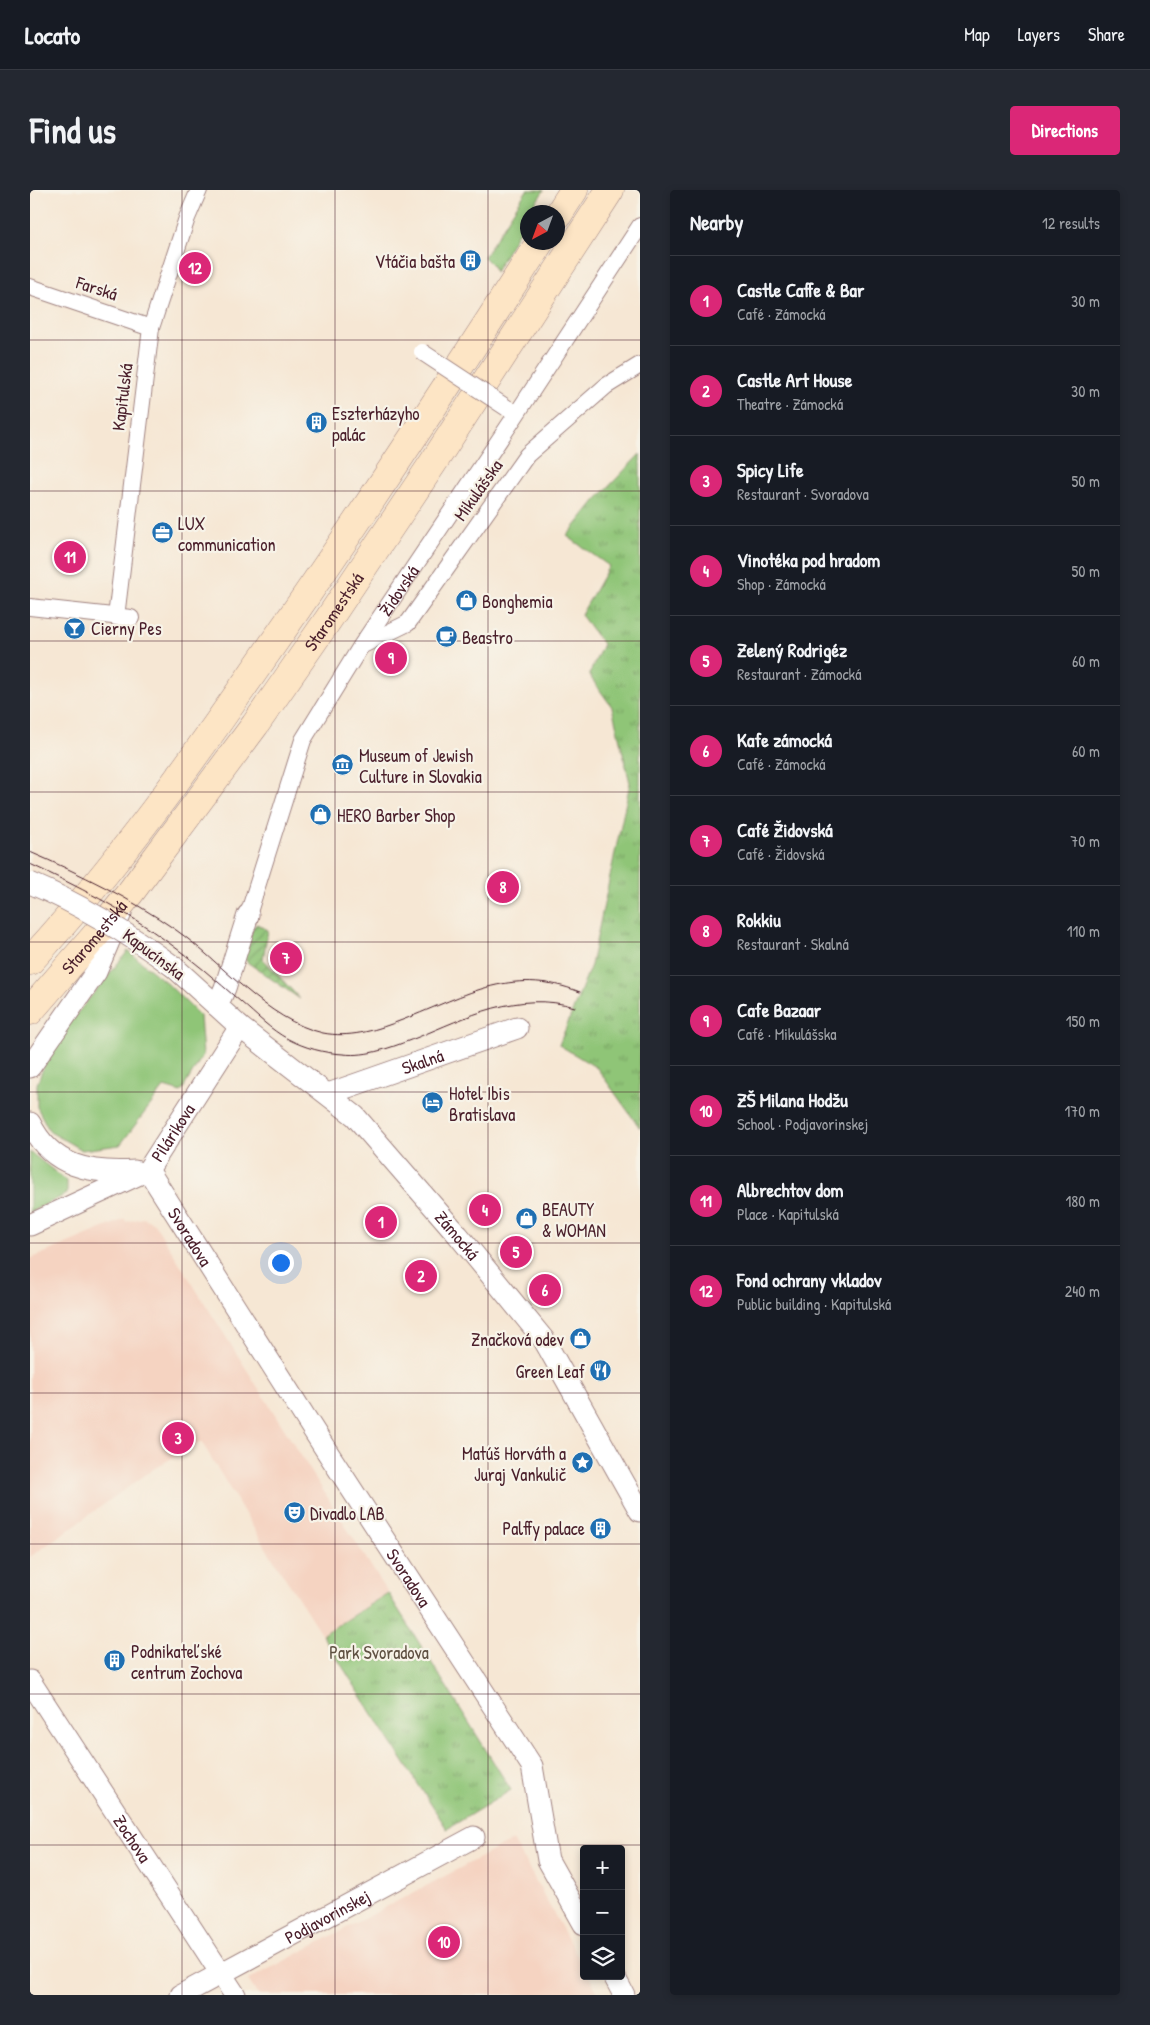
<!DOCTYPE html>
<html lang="en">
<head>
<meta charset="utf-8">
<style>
	body { margin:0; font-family:"Patrick Hand",sans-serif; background:#242831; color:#f1f3f6 }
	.controls { position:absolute; right:15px; bottom:15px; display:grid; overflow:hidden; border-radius:5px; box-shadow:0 2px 8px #0003 }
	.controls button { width:45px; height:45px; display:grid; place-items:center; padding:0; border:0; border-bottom:1px solid #363941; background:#171b24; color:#f1f3f6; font:25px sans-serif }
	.compass { position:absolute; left:490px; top:15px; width:45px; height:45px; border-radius:50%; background:#171b24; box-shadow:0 2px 8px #0003; rotate:221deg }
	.you { position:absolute; left:250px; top:1072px; width:18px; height:18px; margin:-12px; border:4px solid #fff; border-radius:50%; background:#1a73e8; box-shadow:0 0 0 8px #1a73e833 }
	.badge { display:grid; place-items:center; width:32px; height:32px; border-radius:50%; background:#db2777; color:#fff; font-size:16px; font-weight:700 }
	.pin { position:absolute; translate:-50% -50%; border:2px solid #fff; box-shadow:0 1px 5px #0006 }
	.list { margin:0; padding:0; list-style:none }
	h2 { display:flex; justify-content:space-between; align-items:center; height:65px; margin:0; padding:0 20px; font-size:21px }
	h2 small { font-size:16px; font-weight:400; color:#9ea1a6 }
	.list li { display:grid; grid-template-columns:32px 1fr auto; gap:15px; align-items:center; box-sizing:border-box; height:90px; padding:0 20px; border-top:1px solid #363941 }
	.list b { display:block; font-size:19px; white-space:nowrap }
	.list p { margin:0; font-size:16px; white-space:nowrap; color:#9ea1a6 }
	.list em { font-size:16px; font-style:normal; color:#9ea1a6 }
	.icon { flex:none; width:28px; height:28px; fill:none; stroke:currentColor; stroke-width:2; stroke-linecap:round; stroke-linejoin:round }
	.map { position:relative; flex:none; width:610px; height:1805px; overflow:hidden; border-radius:5px }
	header { display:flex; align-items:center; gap:30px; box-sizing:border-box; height:70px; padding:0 25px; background:#171b24; border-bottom:1px solid #363941 }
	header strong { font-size:24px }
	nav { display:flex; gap:28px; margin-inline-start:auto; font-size:18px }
	.intro { display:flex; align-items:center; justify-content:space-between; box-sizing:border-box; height:120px; padding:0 30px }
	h1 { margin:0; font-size:35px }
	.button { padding:12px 22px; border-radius:5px; background:#db2777; color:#fff; font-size:18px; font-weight:700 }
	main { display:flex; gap:30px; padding:0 30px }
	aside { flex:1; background:#171b24; border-radius:5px; box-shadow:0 2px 8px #0003 }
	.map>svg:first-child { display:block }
	.built { fill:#f5d3c1 }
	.grass { fill:#8fc577; stroke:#6c7251 }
	.park { fill:url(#park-tufts); stroke:#6c7251 }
	.garden { fill:url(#garden-furrows); stroke:#6c7251 }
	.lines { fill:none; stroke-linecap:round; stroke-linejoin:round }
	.pedestrian-casing { stroke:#a08380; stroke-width:18 }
	.minor-casing { stroke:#a08380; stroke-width:23 }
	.secondary-casing { stroke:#a08380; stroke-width:29 }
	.pedestrian { stroke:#fff; stroke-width:16 }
	.minor { stroke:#fff; stroke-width:21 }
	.secondary { stroke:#fde5c5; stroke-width:28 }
	.tram { stroke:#4a1f2b; stroke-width:1 }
	.pedestrian-bridge-casing { stroke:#a08380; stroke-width:18; stroke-linecap:butt }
	.minor-bridge-casing { stroke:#a08380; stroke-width:23; stroke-linecap:butt }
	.pedestrian-bridge { stroke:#fff; stroke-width:16 }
	.minor-bridge { stroke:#fff; stroke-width:21 }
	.grid { fill:none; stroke:#4a1f2b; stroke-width:1; stroke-opacity:0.55 }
	.labels { text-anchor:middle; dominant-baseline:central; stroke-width:4.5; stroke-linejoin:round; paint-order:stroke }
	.poi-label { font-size:18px; fill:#4a1f2b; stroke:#f7f3e8; text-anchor:start }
	.street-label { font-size:18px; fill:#4a1f2b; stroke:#f7f3e8 }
	.park-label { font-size:18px; fill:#5f5142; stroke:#f7f3e8 }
</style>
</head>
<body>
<header>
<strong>Locato</strong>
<nav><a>Map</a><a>Layers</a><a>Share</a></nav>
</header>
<div class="intro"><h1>Find us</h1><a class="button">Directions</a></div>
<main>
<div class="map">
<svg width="610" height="1805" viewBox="0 0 610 1805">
	<defs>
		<pattern id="park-tufts" width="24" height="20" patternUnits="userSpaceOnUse" patternTransform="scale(1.25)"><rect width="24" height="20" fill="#8fc577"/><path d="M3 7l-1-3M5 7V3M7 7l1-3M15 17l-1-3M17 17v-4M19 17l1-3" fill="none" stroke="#779f62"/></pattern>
		<pattern id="garden-furrows" width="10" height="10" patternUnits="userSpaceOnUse" patternTransform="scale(1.25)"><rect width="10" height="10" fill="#8fc577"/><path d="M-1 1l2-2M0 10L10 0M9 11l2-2" fill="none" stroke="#779f62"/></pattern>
	</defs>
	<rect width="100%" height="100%" fill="#f7f3e8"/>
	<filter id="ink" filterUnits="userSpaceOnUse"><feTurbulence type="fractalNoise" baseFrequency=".02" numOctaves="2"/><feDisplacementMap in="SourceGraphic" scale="10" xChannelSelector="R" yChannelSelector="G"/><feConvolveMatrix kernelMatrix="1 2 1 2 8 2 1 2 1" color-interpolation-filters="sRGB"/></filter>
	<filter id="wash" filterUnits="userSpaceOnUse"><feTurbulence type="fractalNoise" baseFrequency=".0096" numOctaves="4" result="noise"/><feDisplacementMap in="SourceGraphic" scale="20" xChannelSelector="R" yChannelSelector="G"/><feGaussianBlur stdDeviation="1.12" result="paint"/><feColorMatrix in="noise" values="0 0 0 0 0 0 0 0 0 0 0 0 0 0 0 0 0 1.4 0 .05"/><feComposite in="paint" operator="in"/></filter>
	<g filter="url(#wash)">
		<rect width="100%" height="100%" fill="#f6e7d4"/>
		<g class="built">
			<polygon points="113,1028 124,1033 358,1403 292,1445 229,1347 171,1251 125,1278 0,1367 0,1069 95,1029 96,1032"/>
			<polygon points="483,1650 554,1778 554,1786 559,1786 569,1805 228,1805 218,1790"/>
		</g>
		<g class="grass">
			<polygon points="497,0 514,0 500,22 498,22 497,27 465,82 463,76 454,67"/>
			<polygon points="98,761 138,794 170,826 173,865 151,902 134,897 90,955 52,960 20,942 7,917 7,894 23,853"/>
			<polygon points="0,962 37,991 37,1004 0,1022"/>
		</g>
		<g class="park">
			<polygon points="610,264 610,938 567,878 529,855 561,775 600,593 582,517 559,485 573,454 551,425 579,376 537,346 566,310"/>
			<polygon points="358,1403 481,1600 417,1639 292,1445"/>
		</g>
		<polygon class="garden" points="227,734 238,740 233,769 270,809 217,772 214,767 223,737"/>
	</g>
	<g filter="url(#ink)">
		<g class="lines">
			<defs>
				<g id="pedestrian">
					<polyline points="0,97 121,138"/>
					<polyline points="0,417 101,428"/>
					<polyline points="86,427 121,138 157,28 169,0"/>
					<polyline points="333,455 378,433 497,265 576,196 610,175"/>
					<path id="s1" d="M218,725L273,550L331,456L486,225L610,36"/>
				</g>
				<g id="minor">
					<path id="s2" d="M218,725L195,798L187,816L210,837L325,926L428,1045L514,1150L610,1321"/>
					<polyline points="144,777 187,816"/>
					<polyline points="0,877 66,782 91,723"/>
					<path id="s3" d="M298,904L487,838"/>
					<path d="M0,933C21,977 61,984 105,981"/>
					<path id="s4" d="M118,980L296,1260L502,1576L518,1670L554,1734"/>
					<path id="s5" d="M0,1035L118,980L210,837"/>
					<path id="s6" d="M0,1491L205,1805"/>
					<polyline points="584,1786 594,1805"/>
					<path id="s7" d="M151,1805L444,1647"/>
				</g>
				<g id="secondary">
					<polyline points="528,25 544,0"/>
					<path d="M0,771C89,674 165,567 240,458C333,325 422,189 510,52"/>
					<path id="s8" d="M0,821L65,746L100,703L225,535L298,430L403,273L580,0"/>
				</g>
			</defs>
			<use href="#pedestrian" class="pedestrian-casing"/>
			<use href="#minor" class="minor-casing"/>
			<use href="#secondary" class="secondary-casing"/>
			<use href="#pedestrian" class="pedestrian"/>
			<use href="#minor" class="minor"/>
			<use href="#secondary" class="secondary"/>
			<g class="tram">
				<path d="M0,662C51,684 100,708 146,740C193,773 236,830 293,843C319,848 343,841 367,832C432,808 479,774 550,802"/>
				<path d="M0,674C47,696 93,719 135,750C162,769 186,790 211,812C226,825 241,840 258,849C275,858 294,863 313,864C338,867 362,857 386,848C437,827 488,800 545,817"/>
			</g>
			<defs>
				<polyline id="pedestrian-bridge" points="392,162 477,218"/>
				<path id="minor-bridge" d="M0,693C52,715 98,743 144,777"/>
			</defs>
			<use href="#pedestrian-bridge" class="pedestrian-bridge-casing"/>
			<use href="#minor-bridge" class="minor-bridge-casing"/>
			<use href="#pedestrian-bridge" class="pedestrian-bridge"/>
			<use href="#minor-bridge" class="minor-bridge"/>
		</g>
	</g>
	<path class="grid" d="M152,0V1805M305,0V1805M458,0V1805M0,150H610M0,301H610M0,451H610M0,602H610M0,752H610M0,902H610M0,1053H610M0,1203H610M0,1354H610M0,1504H610M0,1655H610"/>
	<defs>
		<symbol id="building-disc" viewBox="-11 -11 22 22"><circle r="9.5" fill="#1f6fb2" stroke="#f7f3e8"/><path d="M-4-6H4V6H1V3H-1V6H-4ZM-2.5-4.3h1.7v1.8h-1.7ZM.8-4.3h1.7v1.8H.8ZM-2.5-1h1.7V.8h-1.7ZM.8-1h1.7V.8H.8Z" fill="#fff"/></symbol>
		<symbol id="office-disc" viewBox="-11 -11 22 22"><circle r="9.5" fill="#1f6fb2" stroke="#f7f3e8"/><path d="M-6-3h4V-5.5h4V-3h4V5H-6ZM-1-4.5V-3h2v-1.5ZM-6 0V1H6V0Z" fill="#fff"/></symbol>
		<symbol id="shop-disc" viewBox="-11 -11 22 22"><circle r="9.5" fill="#1f6fb2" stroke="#f7f3e8"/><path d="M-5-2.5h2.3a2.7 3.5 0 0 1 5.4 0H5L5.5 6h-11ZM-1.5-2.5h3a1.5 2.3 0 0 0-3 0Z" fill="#fff"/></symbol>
		<symbol id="bar-disc" viewBox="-11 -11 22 22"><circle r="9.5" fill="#1f6fb2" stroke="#f7f3e8"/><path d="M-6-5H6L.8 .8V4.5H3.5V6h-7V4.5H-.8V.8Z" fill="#fff"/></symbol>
		<symbol id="cafe-disc" viewBox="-11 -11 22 22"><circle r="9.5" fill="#1f6fb2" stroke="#f7f3e8"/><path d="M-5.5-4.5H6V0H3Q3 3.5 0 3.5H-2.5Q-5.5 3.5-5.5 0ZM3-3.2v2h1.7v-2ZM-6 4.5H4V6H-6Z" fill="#fff"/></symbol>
		<symbol id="museum-disc" viewBox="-11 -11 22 22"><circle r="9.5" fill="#1f6fb2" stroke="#f7f3e8"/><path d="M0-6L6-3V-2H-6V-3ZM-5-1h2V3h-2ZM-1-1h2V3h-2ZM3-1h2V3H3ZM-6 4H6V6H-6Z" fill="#fff"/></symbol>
		<symbol id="hotel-disc" viewBox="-11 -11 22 22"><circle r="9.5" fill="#1f6fb2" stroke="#f7f3e8"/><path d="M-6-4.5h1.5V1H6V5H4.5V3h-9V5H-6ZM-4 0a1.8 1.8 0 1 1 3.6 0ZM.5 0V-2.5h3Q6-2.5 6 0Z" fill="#fff"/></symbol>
		<symbol id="restaurant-disc" viewBox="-11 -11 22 22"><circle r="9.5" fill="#1f6fb2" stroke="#f7f3e8"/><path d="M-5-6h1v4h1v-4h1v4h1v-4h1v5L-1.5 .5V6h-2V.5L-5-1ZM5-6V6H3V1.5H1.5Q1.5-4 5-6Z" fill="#fff"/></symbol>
		<symbol id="sight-disc" viewBox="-11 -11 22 22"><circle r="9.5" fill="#1f6fb2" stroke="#f7f3e8"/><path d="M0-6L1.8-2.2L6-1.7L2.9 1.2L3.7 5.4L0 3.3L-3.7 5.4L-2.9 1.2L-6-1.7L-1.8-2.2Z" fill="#fff"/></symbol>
		<symbol id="theatre-disc" viewBox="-11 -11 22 22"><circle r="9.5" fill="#1f6fb2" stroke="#f7f3e8"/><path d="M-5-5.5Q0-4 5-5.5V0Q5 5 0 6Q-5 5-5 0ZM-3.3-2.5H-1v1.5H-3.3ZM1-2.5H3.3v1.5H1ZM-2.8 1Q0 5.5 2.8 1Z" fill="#fff"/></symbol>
	</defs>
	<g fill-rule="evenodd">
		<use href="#building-disc" x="428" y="58" width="25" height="25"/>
		<use href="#building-disc" x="274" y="220" width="25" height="25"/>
		<use href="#office-disc" x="120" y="330" width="25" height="25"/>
		<use href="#shop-disc" x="424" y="398" width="25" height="25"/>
		<use href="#bar-disc" x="32" y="426" width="25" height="25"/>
		<use href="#cafe-disc" x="404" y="434" width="25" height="25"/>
		<use href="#museum-disc" x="300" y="562" width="25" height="25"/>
		<use href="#shop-disc" x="278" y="612" width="25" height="25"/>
		<use href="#hotel-disc" x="390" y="900" width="25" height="25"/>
		<use href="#shop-disc" x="484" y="1016" width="25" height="25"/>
		<use href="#shop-disc" x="538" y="1136" width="25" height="25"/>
		<use href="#restaurant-disc" x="558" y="1168" width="25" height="25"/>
		<use href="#sight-disc" x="540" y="1260" width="25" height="25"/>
		<use href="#theatre-disc" x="252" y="1310" width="25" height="25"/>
		<use href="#building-disc" x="558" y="1326" width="25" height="25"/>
		<use href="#building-disc" x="72" y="1458" width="25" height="25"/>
	</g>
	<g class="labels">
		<g class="poi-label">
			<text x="425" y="71" text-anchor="end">Vtáčia bašta</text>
			<text x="302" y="223">Eszterházyho<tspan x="302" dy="21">palác</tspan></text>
			<text x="148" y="333">LUX<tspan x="148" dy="21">communication</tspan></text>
			<text x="452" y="411">Bonghemia</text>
			<text x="61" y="438">Cierny Pes</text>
			<text x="432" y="447">Beastro</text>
			<text x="329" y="565">Museum of Jewish<tspan x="329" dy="21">Culture in Slovakia</tspan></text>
			<text x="307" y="625">HERO Barber Shop</text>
			<text x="419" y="903">Hotel Ibis<tspan x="419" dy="21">Bratislava</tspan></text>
			<text x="512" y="1019">BEAUTY<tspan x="512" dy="21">&amp; WOMAN</tspan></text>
			<text x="534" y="1149" text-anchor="end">Značková odev</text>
			<text x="555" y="1181" text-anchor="end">Green Leaf</text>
			<text x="536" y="1263" text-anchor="end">Matúš Horváth a<tspan x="536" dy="21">Juraj Vankulič</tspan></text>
			<text x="280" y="1323">Divadlo LAB</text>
			<text x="555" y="1338" text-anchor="end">Palffy palace</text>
			<text x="101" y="1461">Podnikateľské<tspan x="101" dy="21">centrum Zochova</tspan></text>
		</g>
		<g class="street-label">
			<text transform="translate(67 98) rotate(18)">Farská</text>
			<text transform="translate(92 207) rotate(-83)">Kapitulská</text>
			<text transform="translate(448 300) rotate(-55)">Mikulášska</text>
			<text stroke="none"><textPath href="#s1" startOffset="361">Židovská</textPath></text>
			<text stroke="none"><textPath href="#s8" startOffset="502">Staromestská</textPath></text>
			<text stroke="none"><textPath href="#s8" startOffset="98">Staromestská</textPath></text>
			<text transform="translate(124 764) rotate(37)">Kapucínska</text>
			<text stroke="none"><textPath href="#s3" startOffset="100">Skalná</textPath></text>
			<text stroke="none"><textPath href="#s5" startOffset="175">Pilárikova</textPath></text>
			<text stroke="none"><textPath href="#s2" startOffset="430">Zámocká</textPath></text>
			<text stroke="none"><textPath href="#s4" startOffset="79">Svoradova</textPath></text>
			<text stroke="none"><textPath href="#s4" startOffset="484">Svoradova</textPath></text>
			<text stroke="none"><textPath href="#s6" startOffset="188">Zochova</textPath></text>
			<text stroke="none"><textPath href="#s7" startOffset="166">Podjavorinskej</textPath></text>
		</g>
		<g class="park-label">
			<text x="349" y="1462">Park Svoradova</text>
		</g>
	</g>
</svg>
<div class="controls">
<button>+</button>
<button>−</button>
<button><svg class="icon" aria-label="layers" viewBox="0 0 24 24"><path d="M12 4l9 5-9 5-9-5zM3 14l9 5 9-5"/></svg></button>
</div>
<svg class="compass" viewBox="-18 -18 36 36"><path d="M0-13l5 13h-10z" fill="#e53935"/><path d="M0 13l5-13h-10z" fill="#9ea1a6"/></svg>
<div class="you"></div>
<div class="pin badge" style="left:351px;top:1032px">1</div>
<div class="pin badge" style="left:391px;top:1086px">2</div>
<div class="pin badge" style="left:148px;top:1248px">3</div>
<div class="pin badge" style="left:455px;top:1020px">4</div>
<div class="pin badge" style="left:486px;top:1062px">5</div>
<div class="pin badge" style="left:515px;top:1100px">6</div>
<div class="pin badge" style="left:256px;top:768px">7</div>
<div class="pin badge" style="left:473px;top:697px">8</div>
<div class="pin badge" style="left:361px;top:468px">9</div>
<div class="pin badge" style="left:414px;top:1752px">10</div>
<div class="pin badge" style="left:40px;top:367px">11</div>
<div class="pin badge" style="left:165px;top:78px">12</div>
</div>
<aside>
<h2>Nearby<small>12 results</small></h2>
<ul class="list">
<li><span class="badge">1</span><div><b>Castle Caffe &amp; Bar</b><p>Café · Zámocká</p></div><em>30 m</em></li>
<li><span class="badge">2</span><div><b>Castle Art House</b><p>Theatre · Zámocká</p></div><em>30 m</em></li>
<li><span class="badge">3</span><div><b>Spicy Life</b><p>Restaurant · Svoradova</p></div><em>50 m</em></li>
<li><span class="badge">4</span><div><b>Vinotéka pod hradom</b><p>Shop · Zámocká</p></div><em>50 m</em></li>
<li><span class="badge">5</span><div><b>Zelený Rodrigéz</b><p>Restaurant · Zámocká</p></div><em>60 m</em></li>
<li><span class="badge">6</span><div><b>Kafe zámocká</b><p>Café · Zámocká</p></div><em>60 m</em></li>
<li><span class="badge">7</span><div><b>Café Židovská</b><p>Café · Židovská</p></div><em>70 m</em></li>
<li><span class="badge">8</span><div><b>Rokkiu</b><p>Restaurant · Skalná</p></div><em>110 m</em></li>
<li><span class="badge">9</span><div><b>Cafe Bazaar</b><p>Café · Mikulášska</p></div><em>150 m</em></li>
<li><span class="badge">10</span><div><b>ZŠ Milana Hodžu</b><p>School · Podjavorinskej</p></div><em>170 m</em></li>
<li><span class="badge">11</span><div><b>Albrechtov dom</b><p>Place · Kapitulská</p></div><em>180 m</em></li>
<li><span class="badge">12</span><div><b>Fond ochrany vkladov</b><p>Public building · Kapitulská</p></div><em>240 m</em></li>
</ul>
</aside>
</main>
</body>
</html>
